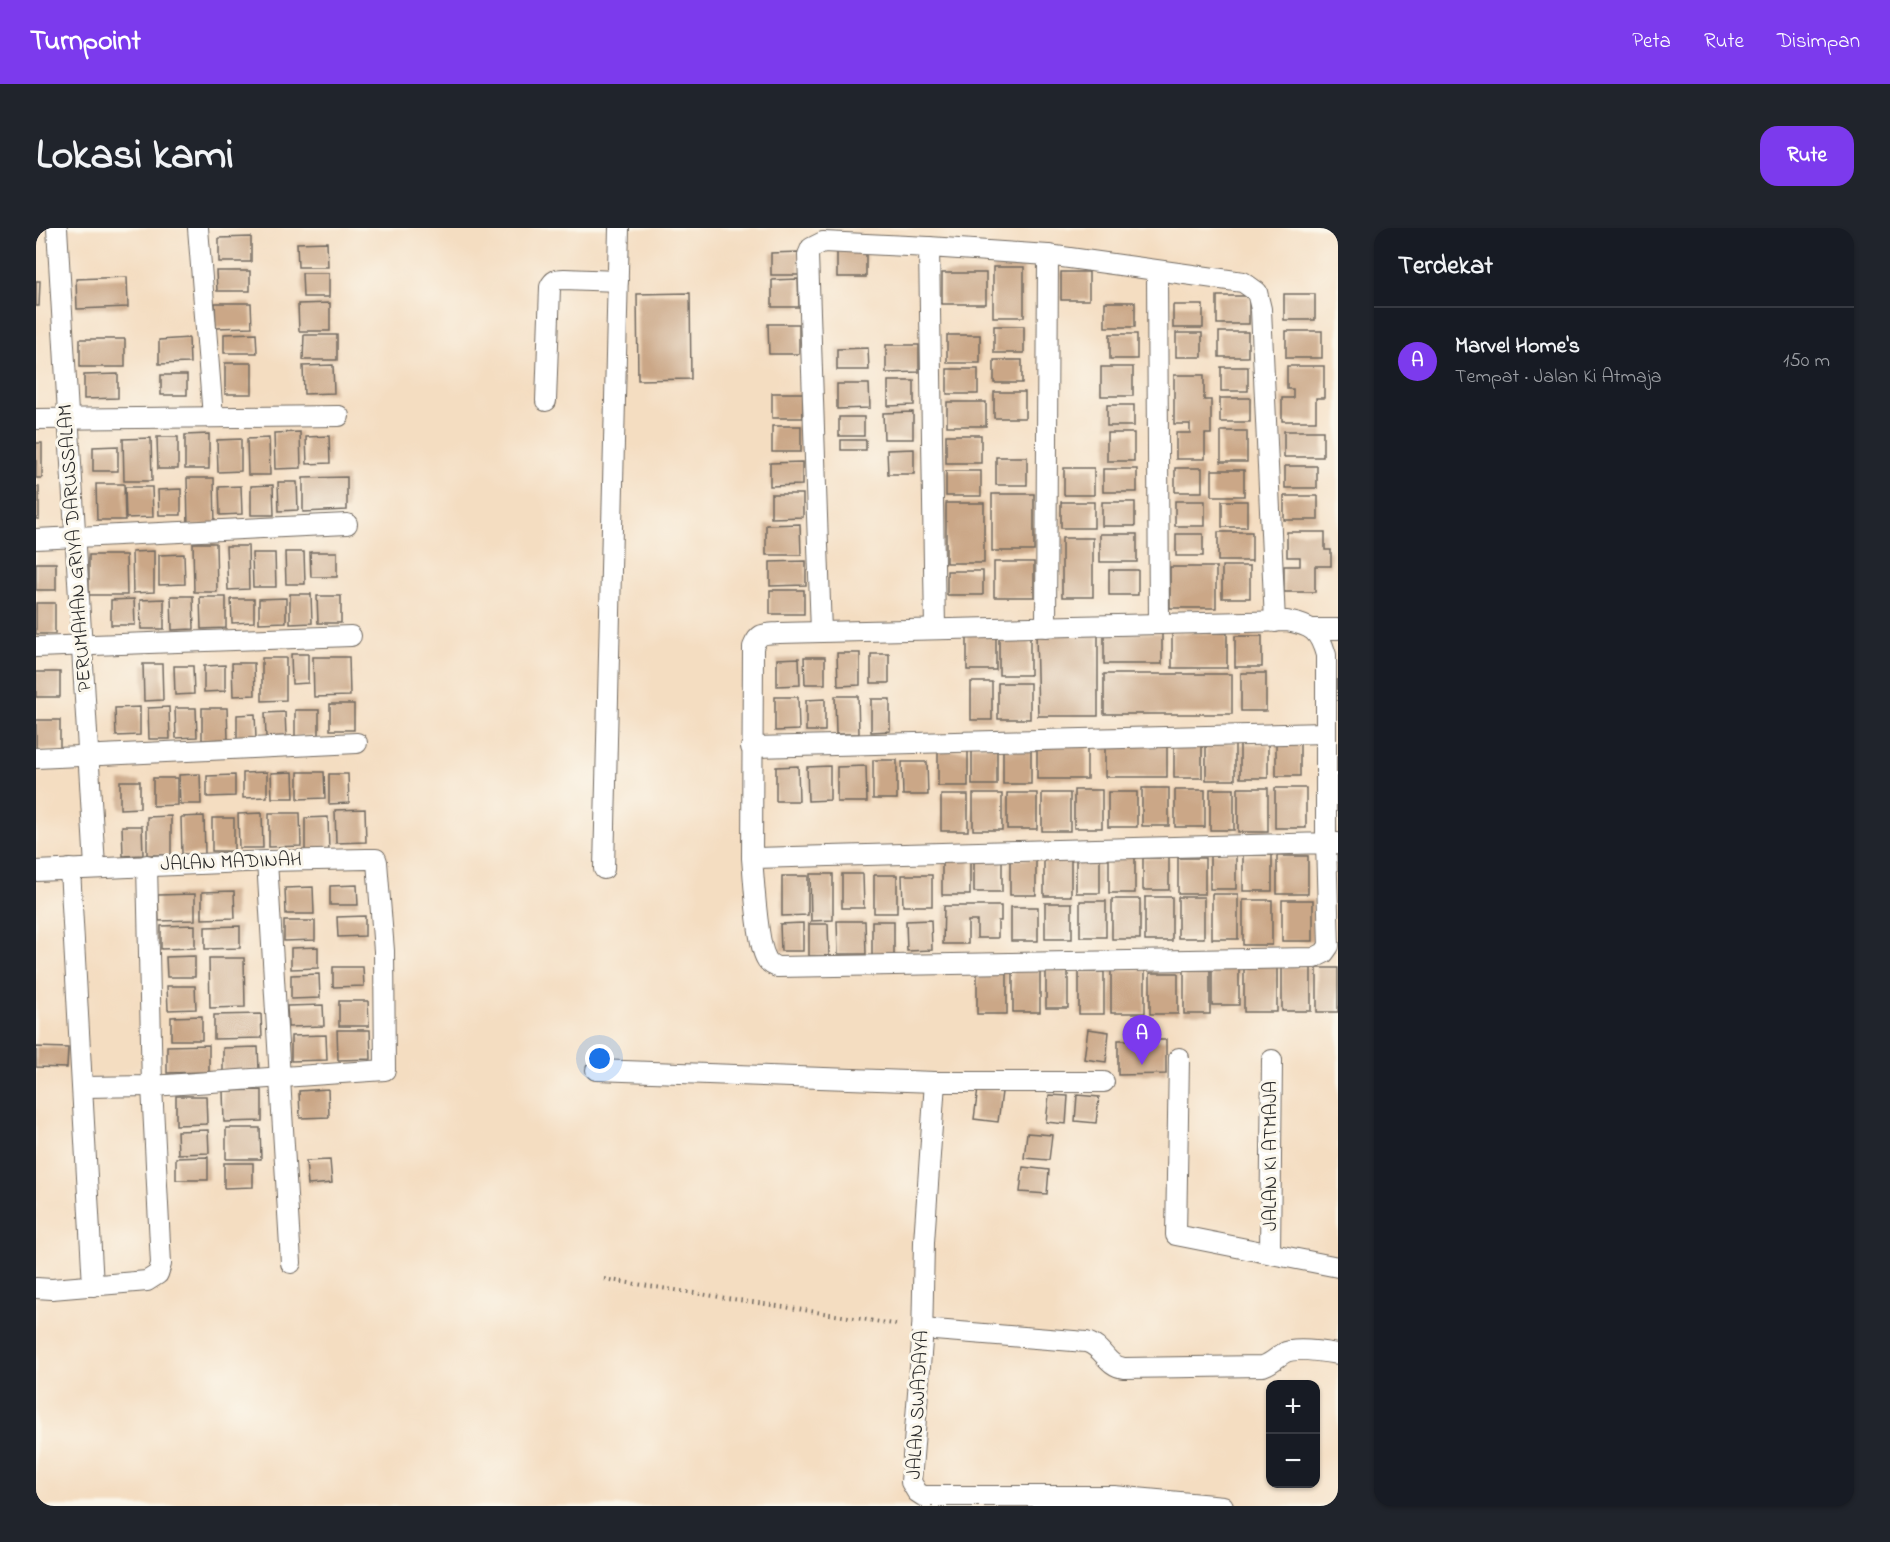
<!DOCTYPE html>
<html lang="id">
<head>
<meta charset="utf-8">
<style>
	body { margin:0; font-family:"Indie Flower",sans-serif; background:#20242c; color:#f1f3f6 }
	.controls { position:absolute; right:18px; bottom:18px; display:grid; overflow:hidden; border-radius:12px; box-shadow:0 2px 4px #0004 }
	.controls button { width:54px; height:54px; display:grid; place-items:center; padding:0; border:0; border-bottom:2px solid #363941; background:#171b24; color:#f1f3f6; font:30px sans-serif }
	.you { position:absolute; left:564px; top:831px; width:21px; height:21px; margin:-15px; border:4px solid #fff; border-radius:50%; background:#1a73e8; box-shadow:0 0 0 9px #1a73e833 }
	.badge { display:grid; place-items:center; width:39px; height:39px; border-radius:50%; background:#7c3aed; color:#fff; font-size:20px; font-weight:700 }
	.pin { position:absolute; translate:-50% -50px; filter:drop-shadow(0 2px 3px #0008) }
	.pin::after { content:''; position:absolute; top:32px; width:21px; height:18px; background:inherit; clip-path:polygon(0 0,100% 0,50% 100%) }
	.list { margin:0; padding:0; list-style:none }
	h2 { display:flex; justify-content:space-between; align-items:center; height:78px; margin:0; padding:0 24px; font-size:26px }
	h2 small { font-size:20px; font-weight:400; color:#9ea1a6 }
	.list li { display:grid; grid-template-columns:39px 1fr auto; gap:18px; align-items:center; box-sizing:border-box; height:108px; padding:0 24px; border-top:2px solid #363941 }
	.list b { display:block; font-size:22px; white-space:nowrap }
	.list p { margin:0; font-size:20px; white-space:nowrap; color:#9ea1a6 }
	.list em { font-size:20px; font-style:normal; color:#9ea1a6 }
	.map { position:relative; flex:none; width:1302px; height:1278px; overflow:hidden; border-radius:18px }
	header { display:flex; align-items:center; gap:36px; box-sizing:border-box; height:84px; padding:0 30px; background:#7c3aed; color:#fff }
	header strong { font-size:28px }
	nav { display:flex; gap:33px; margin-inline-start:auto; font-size:21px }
	.intro { display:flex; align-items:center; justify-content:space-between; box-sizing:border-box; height:144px; padding:0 36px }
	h1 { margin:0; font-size:42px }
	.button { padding:15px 27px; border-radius:18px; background:#7c3aed; color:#fff; font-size:21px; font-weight:700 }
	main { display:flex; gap:36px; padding:0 36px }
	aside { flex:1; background:#171b24; border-radius:18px; box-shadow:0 2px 4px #0004 }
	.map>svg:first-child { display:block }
	.building { fill:#cba787 }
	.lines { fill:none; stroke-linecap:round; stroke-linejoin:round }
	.minor-casing { stroke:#716960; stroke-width:22 }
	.path { stroke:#716960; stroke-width:4; stroke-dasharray:1.5 4.5; stroke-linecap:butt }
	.minor { stroke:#fff; stroke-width:20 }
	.labels { text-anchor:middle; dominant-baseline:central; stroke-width:6; stroke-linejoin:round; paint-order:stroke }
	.street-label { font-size:20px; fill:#2b2b2b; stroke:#fbf7ec }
</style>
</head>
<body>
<header>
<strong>Turnpoint</strong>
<nav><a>Peta</a><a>Rute</a><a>Disimpan</a></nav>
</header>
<div class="intro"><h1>Lokasi kami</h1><a class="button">Rute</a></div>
<main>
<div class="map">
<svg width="1302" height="1278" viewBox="0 0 1302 1278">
	<rect width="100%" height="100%" fill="#fbf7ec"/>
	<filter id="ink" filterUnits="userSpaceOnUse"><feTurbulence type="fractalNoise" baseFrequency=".0167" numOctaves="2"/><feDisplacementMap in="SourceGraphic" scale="12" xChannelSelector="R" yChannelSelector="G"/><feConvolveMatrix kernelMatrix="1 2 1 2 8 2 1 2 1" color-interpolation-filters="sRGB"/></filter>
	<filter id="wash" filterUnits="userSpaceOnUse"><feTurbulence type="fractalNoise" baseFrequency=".008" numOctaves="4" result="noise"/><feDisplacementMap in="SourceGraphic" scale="24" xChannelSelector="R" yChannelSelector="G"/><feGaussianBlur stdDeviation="1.35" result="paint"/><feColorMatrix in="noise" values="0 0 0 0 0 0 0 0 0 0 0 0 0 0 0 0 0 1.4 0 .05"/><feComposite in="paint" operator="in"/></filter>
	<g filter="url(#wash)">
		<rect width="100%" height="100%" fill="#f4ddc1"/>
		<g id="blocks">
			<g class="building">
				<polygon points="215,9 215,34 183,34 183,10"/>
				<polygon points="291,14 292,39 262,39 261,15"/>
				<rect x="801" y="23" width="29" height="26"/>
				<polygon points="763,24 763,47 735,47 735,25"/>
				<rect x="957" y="39" width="31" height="50"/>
				<polygon points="180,43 214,43 214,63 181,63"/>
				<rect x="1025" y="44" width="28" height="28"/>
				<polygon points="266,45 293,45 293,69 267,69"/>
				<rect x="906" y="45" width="44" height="31"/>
				<polygon points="91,49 92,79 41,81 40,51"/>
				<polygon points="762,51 763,79 736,79 736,52"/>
				<polygon points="0,53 4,53 3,78 0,78"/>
				<polygon points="654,65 655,151 602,152 601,66"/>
				<rect x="1248" y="66" width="31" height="26"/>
				<rect x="1181" y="68" width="32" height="28"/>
				<rect x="1069" y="74" width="30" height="25"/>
				<polygon points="179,75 215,75 216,99 180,100"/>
				<polygon points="294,75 294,103 263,103 262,76"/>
				<rect x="1137" y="77" width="30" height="23"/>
				<polygon points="732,96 763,96 763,126 733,126"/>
				<rect x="958" y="98" width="30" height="27"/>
				<rect x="1250" y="103" width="36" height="27"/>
				<rect x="1183" y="104" width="29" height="25"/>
				<polygon points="220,105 221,125 188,125 188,106"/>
				<rect x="1140" y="105" width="26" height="24"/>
				<rect x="1074" y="106" width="27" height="25"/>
				<polygon points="268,107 301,107 301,132 267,132"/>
				<rect x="911" y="107" width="33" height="28"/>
				<polygon points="153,110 154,135 123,136 123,112"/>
				<rect x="44" y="111" width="45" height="28"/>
				<polygon points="850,117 883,117 883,144 850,145"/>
				<polygon points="832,120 833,142 801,142 801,121"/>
				<rect x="958" y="132" width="28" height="23"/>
				<rect x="189" y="135" width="27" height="31"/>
				<polygon points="297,137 298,165 268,166 267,138"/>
				<polygon points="1251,138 1288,138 1288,170 1280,170 1280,193 1246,193 1246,170 1257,170 1257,161 1251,161"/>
				<rect x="1065" y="139" width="32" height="29"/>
				<rect x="1185" y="139" width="27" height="24"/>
				<rect x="911" y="141" width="31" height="25"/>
				<polygon points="82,146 82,170 48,171 48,147"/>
				<rect x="125" y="147" width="26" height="20"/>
				<polygon points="1138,147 1168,147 1168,172 1175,172 1175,206 1169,206 1169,231 1140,231 1140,205 1154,205 1154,196 1138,196"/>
				<polygon points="852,153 878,153 878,177 852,178"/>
				<polygon points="801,156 833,156 834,180 801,181"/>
				<rect x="958" y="164" width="31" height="26"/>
				<rect x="736" y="165" width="31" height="25"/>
				<rect x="1184" y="170" width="30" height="24"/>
				<rect x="911" y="174" width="39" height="24"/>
				<rect x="1071" y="177" width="27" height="21"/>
				<polygon points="877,184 877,211 848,211 847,185"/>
				<rect x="803" y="189" width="25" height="19"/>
				<rect x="736" y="198" width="29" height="26"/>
				<rect x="1185" y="203" width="26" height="31"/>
				<rect x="1248" y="203" width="39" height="26"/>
				<polygon points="264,204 265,240 239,241 238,205"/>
				<rect x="1071" y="205" width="27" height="28"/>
				<polygon points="173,206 173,241 149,241 149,207"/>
				<rect x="910" y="207" width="35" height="28"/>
				<polygon points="293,208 294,235 271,236 270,209"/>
				<polygon points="121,209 142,209 142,241 122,241"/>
				<polygon points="115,210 116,253 88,253 87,211"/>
				<polygon points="233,210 234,247 212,247 211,211"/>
				<polygon points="205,211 205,243 182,244 181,212"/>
				<rect x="805" y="212" width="25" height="10"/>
				<rect x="0" y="215" width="6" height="35"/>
				<polygon points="82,218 82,243 57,243 57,219"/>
				<polygon points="878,221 878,246 852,246 851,222"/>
				<rect x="960" y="229" width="31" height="28"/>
				<polygon points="766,234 766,257 734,258 734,235"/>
				<rect x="1249" y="238" width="32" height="22"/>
				<rect x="1028" y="240" width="30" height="27"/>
				<rect x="1139" y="240" width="27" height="24"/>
				<rect x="1067" y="241" width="34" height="23"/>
				<rect x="1176" y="242" width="32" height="26"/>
				<rect x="910" y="243" width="35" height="25"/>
				<polygon points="311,249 311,282 267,284 267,250"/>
				<polygon points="151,250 178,250 179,297 152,298"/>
				<polygon points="242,254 261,254 262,282 243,283"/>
				<polygon points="60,256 88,256 89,292 61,292"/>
				<polygon points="237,257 238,287 215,287 215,258"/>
				<polygon points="205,258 206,286 184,287 183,259"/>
				<rect x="0" y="259" width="3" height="32"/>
				<polygon points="89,259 116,259 117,289 90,290"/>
				<polygon points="145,261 145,287 123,287 122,262"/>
				<polygon points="735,266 767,266 767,289 735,290"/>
				<rect x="956" y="266" width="42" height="57"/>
				<rect x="1248" y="268" width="34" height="24"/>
				<rect x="1139" y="273" width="30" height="25"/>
				<rect x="1186" y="273" width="25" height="26"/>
				<rect x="1025" y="274" width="33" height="26"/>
				<rect x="1066" y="274" width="33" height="24"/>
				<rect x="910" y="275" width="38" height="60"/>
				<polygon points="764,296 765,327 730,327 730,297"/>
				<rect x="1182" y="304" width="34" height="29"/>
				<polygon points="1251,304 1289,304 1289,322 1295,322 1295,338 1279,338 1279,364 1248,364 1248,338 1264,338 1264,329 1251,329"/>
				<rect x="1064" y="306" width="37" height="28"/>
				<rect x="1140" y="306" width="27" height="22"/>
				<rect x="1026" y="310" width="31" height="59"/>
				<polygon points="157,315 180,315 181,364 158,364"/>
				<polygon points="190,318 212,318 213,361 192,362"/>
				<polygon points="118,323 118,364 97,365 96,324"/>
				<polygon points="249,324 268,324 269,356 250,356"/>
				<polygon points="274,324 301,324 301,349 275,349"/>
				<polygon points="216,325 239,325 240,359 217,359"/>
				<polygon points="148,326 149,356 123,357 123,327"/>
				<polygon points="53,327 90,327 91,367 53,367"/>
				<polygon points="770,333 770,357 734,358 734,334"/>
				<rect x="958" y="334" width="40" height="35"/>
				<rect x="0" y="335" width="20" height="27"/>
				<rect x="1186" y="338" width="28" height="32"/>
				<rect x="1134" y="339" width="46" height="41"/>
				<rect x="1073" y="342" width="29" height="25"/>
				<rect x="911" y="343" width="36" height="24"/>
				<rect x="734" y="362" width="34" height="24"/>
				<polygon points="254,366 275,366 276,395 254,396"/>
				<polygon points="135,368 157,368 158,401 136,402"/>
				<polygon points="281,368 305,368 305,395 282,395"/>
				<polygon points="164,369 190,369 190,400 165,401"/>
				<polygon points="250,370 250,394 223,395 223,371"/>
				<polygon points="98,371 99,397 75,397 75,372"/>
				<polygon points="128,371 128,401 105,401 104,372"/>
				<polygon points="195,371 218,371 218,394 196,395"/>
				<rect x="0" y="375" width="19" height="31"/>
				<polygon points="1000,405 1062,405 1062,488 1002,488"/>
				<rect x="1068" y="405" width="58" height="31"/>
				<rect x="1136" y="405" width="55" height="35"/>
				<rect x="931" y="406" width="29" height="36"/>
				<rect x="963" y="407" width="31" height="40"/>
				<rect x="1199" y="408" width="27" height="31"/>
				<polygon points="801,425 824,425 824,457 802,458"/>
				<polygon points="255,426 272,426 272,455 256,456"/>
				<rect x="835" y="426" width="18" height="29"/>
				<polygon points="277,429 313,429 314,468 278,469"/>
				<polygon points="768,429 789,429 789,456 769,456"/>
				<polygon points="226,430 250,430 250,472 226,473"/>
				<polygon points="763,430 764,457 741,458 741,431"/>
				<polygon points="196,435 218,435 219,467 197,468"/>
				<polygon points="107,436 126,436 127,472 108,473"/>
				<polygon points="189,437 189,463 168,464 168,438"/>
				<polygon points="138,438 157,438 158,466 139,467"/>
				<rect x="0" y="444" width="24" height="25"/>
				<rect x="1205" y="445" width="25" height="38"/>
				<rect x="1068" y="446" width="128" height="40"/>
				<rect x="935" y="454" width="21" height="38"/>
				<rect x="962" y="455" width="32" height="36"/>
				<polygon points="799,468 822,468 823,506 800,506"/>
				<polygon points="739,469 762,469 763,502 739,503"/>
				<polygon points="789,471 789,503 770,503 770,472"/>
				<polygon points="835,471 854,471 854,503 835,504"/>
				<rect x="294" y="476" width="24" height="26"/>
				<polygon points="104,479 104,507 80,508 79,480"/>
				<polygon points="133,479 134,511 113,511 112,480"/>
				<polygon points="139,480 160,480 161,509 140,510"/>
				<polygon points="166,480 191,480 192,511 166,512"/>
				<rect x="259" y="482" width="24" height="26"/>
				<polygon points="249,484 250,508 230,509 229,485"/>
				<polygon points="219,486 220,511 201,512 201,487"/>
				<rect x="0" y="492" width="24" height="29"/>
				<rect x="1069" y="511" width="62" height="38"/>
				<rect x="1240" y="513" width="24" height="35"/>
				<rect x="1001" y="515" width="50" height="36"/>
				<rect x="1138" y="515" width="28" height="35"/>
				<rect x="1170" y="515" width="29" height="37"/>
				<rect x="1204" y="516" width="28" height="34"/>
				<rect x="936" y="518" width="25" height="39"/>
				<rect x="967" y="518" width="28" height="38"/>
				<rect x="902" y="523" width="30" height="35"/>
				<rect x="837" y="532" width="24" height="39"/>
				<polygon points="866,534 891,534 892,567 867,567"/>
				<polygon points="762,538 763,573 740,573 740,539"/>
				<polygon points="794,538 794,572 772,573 771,539"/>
				<polygon points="830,538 831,574 801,574 801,539"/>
				<polygon points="231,544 231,569 207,570 207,545"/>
				<polygon points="257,544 258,570 236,570 235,545"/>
				<polygon points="262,544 288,544 289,570 262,571"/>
				<polygon points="164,546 165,576 144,576 143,547"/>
				<polygon points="293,546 312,546 313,575 293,576"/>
				<polygon points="199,547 199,568 171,569 171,548"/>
				<polygon points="117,550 141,550 141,577 117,578"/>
				<polygon points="84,553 104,553 104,580 84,581"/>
				<rect x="1106" y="560" width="27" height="38"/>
				<rect x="1202" y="560" width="30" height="44"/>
				<rect x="1239" y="560" width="31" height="40"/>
				<rect x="1174" y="561" width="24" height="41"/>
				<rect x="1038" y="562" width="28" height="38"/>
				<rect x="1139" y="562" width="30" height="37"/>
				<rect x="1072" y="564" width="29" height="35"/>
				<rect x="971" y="565" width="30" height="36"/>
				<rect x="1006" y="565" width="28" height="38"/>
				<rect x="937" y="566" width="29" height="36"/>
				<rect x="905" y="567" width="27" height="36"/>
				<polygon points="329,581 330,614 300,615 299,582"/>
				<polygon points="226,585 227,620 203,620 202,586"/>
				<polygon points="233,585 264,585 265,618 233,619"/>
				<polygon points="135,588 135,627 111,627 111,589"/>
				<polygon points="168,588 169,626 146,626 145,589"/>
				<polygon points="292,589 293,625 269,626 269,590"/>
				<rect x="176" y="590" width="22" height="33"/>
				<polygon points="86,598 106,598 107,627 87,628"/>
				<rect x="1174" y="625" width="26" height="36"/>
				<rect x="906" y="627" width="28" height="40"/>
				<rect x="938" y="627" width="28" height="37"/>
				<rect x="1207" y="627" width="29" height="36"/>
				<rect x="1008" y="628" width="27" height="40"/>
				<rect x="1040" y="628" width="24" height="37"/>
				<rect x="1073" y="628" width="26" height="37"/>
				<rect x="1241" y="628" width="31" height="38"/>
				<rect x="1107" y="630" width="26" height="32"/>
				<rect x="1142" y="630" width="27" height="36"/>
				<rect x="974" y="631" width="26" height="36"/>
				<polygon points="774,646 797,646 797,692 775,693"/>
				<polygon points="806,646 827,646 828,680 806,680"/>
				<rect x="838" y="647" width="23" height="38"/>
				<polygon points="866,647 896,647 896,678 867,678"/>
				<polygon points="746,648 772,648 772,687 746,688"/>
				<polygon points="321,657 322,677 294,677 294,658"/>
				<polygon points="277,659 278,686 250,686 249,660"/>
				<polygon points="198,663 199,690 166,691 166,664"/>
				<polygon points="159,666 159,692 123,693 122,667"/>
				<rect x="1176" y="666" width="26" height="45"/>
				<rect x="1109" y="669" width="27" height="44"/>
				<rect x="1142" y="669" width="26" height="41"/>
				<rect x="1076" y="671" width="28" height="40"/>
				<rect x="1207" y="672" width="29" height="45"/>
				<rect x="1246" y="672" width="31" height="41"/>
				<rect x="1044" y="673" width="26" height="36"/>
				<rect x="1009" y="675" width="27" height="36"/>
				<polygon points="908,678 965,678 965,693 962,693 962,710 941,710 941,693 932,693 932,716 907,716"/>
				<rect x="975" y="679" width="27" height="34"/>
				<polygon points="329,688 329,708 302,709 301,689"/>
				<polygon points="895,692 896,722 871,723 870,693"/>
				<polygon points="248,693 279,693 279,712 248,713"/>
				<polygon points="801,693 829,693 830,726 802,726"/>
				<polygon points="836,693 858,693 858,728 836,729"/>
				<polygon points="767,695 767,723 745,723 744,696"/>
				<polygon points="773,696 792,696 793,728 773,728"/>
				<polygon points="159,697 159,720 125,721 125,698"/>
				<polygon points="204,698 204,720 169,721 169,699"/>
				<polygon points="282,719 282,740 255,741 255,720"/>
				<polygon points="159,728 159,749 131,749 130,729"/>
				<polygon points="173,730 208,730 209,779 174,780"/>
				<rect x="1208" y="736" width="33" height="48"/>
				<polygon points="297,739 327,739 328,758 297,759"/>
				<rect x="941" y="739" width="30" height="47"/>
				<rect x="977" y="739" width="27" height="45"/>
				<rect x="1246" y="739" width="29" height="44"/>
				<rect x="1176" y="740" width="27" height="37"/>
				<rect x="1281" y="740" width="21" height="44"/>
				<rect x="1010" y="741" width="22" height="39"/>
				<rect x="1075" y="742" width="34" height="43"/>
				<rect x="1148" y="742" width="26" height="44"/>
				<rect x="1043" y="744" width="25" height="42"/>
				<rect x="1114" y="745" width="28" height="41"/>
				<polygon points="283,746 284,770 255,771 255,747"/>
				<polygon points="131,758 159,758 160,781 132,782"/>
				<polygon points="303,773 332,773 333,798 303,798"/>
				<polygon points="287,777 288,798 252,799 251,778"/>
				<polygon points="225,786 226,810 178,811 178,787"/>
				<polygon points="166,788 166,812 135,812 135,789"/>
				<polygon points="1052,801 1073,804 1070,834 1048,831"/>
				<polygon points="301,802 334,802 335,831 302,832"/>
				<polygon points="290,807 291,832 255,833 255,808"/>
				<polygon points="1082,812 1130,812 1130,846 1082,847"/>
				<polygon points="173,817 173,844 131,845 131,818"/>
				<polygon points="0,819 32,820 31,840 0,839"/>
				<polygon points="222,819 223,842 187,843 187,820"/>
				<polygon points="292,861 293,889 264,890 263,863"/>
				<polygon points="942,861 966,864 962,894 938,891"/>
				<polygon points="226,862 226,893 188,894 187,863"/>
				<polygon points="1013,867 1032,868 1030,896 1010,894"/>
				<polygon points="1041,867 1063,869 1060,895 1039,893"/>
				<polygon points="140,868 170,868 171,896 140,897"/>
				<polygon points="190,900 224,900 225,931 190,931"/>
				<polygon points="172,902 173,925 142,926 141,903"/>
				<polygon points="991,905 1016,907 1013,932 988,930"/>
				<polygon points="172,929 172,952 140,952 140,930"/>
				<polygon points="294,932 296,955 272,957 270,933"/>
				<polygon points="188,935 217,935 217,959 188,960"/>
				<polygon points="987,939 1013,942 1011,966 984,964"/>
			</g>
		</g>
	</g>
	<g filter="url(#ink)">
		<use href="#blocks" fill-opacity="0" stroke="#716960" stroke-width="1.5"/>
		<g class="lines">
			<defs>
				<g id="minor">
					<polyline points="21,0 59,639"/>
					<polyline points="162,0 177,189"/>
					<polyline points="1012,27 1207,54 1221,64 1225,81 1239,394"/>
					<polyline points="1121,44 1123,396"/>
					<path d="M510,173L514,59C517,52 521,51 528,51L582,53"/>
					<polyline points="0,191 303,188"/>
					<polyline points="0,311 311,296"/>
					<polyline points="899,401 893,19 1012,27 1010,399"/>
					<polyline points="1278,401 1302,401"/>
					<polyline points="785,404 772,27 775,20 787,14 893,19"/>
					<polyline points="0,419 315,408"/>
					<polyline points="715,519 1290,505"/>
					<polyline points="0,530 321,515"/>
					<path d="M716,630C718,651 721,715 730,730C732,735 736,737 741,739L1278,730L1288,725L1293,718L1290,615V427C1283,402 1276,398 1251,393L743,405C728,406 723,404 717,419L716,630L1290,615H1302"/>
					<polyline points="231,633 255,1035"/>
					<polyline points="34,641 57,1058"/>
					<polyline points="568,641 583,0"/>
					<polyline points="0,643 231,633 331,631 340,631 341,634 348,723 349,842 116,858 47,859"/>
					<polyline points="1143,830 1140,1007 1302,1039"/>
					<polyline points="560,842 899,854 1068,854"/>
					<polyline points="899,854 888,1014 886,1113 875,1254 881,1264 887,1268 1078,1268 1187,1278"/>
					<polyline points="1234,1025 1236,832"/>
					<polyline points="0,1060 16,1061 111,1053 122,1046 125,1036 116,858 111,637"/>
					<path d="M886,1101L1050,1114C1067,1118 1070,1138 1088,1140L1227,1138C1236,1135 1241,1129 1248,1125C1258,1119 1290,1124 1302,1126"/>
				</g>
			</defs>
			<use href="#minor" class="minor-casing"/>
			<polyline class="path" points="568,1051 864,1097"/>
			<use href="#minor" class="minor"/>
		</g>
	</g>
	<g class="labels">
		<g class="street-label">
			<text transform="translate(40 320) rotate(-94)">PERUMAHAN GRIYA DARUSSALAM</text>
			<text transform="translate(195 635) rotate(-2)">JALAN MADINAH</text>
			<text transform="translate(1235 928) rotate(-90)">JALAN KI ATMAJA</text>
			<text transform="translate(883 1177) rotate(-87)">JALAN SWADAYA</text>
		</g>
	</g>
</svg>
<div class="controls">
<button>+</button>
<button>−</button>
</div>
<div class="you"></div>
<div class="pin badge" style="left:1106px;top:837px">A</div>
</div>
<aside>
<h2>Terdekat<small></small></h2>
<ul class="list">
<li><span class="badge">A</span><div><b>Marvel Home's</b><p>Tempat · Jalan Ki Atmaja</p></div><em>150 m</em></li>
</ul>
</aside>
</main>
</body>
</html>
